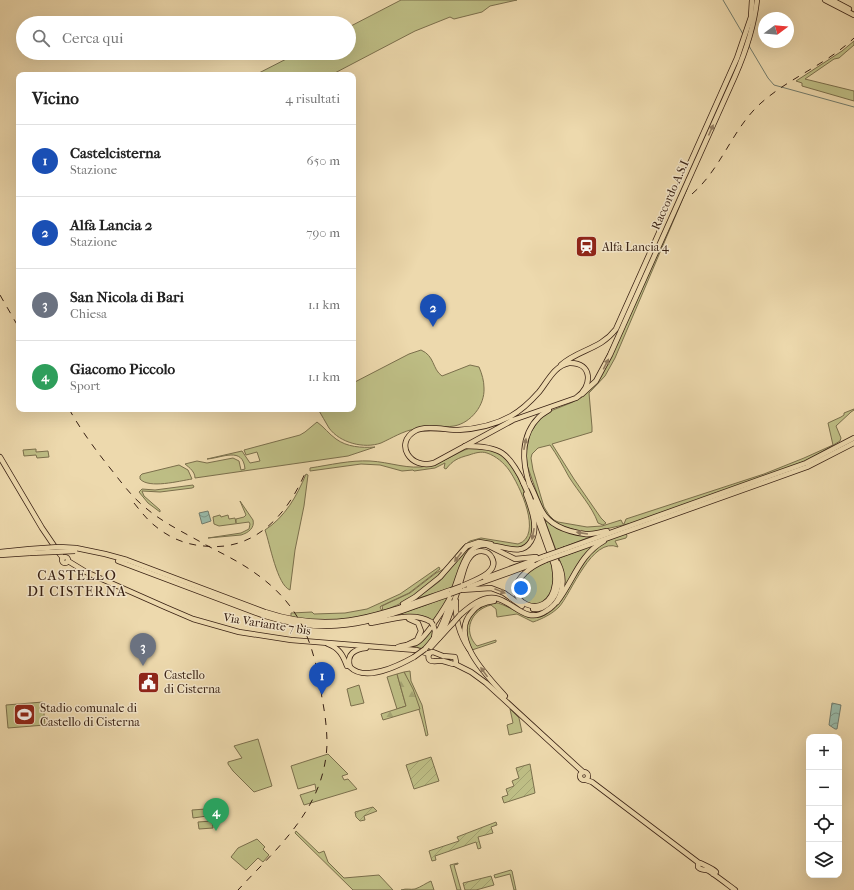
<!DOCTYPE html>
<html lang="it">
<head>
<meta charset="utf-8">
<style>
	body { margin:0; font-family:"IM FELL French Canon",serif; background:#f2f2f2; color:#222 }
	.controls { position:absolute; right:12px; bottom:12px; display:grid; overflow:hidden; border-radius:8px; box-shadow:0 4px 16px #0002 }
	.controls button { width:36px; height:36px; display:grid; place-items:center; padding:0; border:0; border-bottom:1px solid #e0e0e0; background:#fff; color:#222; font:20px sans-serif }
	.compass { position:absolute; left:758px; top:12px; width:36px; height:36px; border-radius:50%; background:#fff; box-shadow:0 4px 16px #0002; rotate:74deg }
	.you { position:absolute; left:521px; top:588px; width:14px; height:14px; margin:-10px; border:3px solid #fff; border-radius:50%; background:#1a73e8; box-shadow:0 0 0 6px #1a73e833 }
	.badge { display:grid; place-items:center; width:26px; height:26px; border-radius:50%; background:#7c3aed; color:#fff; font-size:13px; font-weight:700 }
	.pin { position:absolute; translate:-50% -33px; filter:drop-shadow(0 1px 2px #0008) }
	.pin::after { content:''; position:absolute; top:21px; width:14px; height:12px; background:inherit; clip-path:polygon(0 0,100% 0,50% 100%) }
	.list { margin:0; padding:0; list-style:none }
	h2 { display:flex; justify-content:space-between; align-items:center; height:52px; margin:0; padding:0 16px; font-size:17px }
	h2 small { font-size:13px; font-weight:400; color:#767676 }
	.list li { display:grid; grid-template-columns:26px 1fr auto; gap:12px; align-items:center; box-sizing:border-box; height:72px; padding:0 16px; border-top:1px solid #e0e0e0 }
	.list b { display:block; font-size:15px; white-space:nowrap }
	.list p { margin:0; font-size:13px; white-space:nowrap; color:#767676 }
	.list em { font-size:13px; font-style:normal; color:#767676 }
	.icon { flex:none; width:22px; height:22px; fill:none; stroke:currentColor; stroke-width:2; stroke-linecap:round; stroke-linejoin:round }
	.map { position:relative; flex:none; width:854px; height:890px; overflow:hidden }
	.search { position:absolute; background:#fff; box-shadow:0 4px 16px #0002; left:16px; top:16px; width:340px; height:44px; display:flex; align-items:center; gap:10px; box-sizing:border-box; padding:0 14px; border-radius:22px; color:#767676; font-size:15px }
	.panel { position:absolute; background:#fff; box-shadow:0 4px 16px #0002; left:16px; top:72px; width:340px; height:340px; border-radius:8px }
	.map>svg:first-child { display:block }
	.green { fill:#bebe85; stroke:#7b6f4c }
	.forest { fill:url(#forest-firs); stroke:#7b6f4c }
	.garden { fill:url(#garden-furrows); stroke:#7b6f4c }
	.water { fill:url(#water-waves); stroke:#727c6d }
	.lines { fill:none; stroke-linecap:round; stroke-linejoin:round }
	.stream { stroke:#727c6d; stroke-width:1 }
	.primary-casing { stroke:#382013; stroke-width:6 }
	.trunk-casing { stroke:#382013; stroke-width:6 }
	.primary { stroke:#edd9ad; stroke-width:4.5 }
	.trunk { stroke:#edd9ad; stroke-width:4.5 }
	.rail { stroke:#382013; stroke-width:1; stroke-dasharray:7 7; stroke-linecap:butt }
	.primary-bridge-casing { stroke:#382013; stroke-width:6; stroke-linecap:butt }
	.trunk-bridge-casing { stroke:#382013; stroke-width:6; stroke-linecap:butt }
	.primary-bridge { stroke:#edd9ad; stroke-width:4.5 }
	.trunk-bridge { stroke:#edd9ad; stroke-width:4.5 }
	.oneway { fill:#927c60 }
	.labels { text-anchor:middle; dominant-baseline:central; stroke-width:3; stroke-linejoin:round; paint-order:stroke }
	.street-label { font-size:12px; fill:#382013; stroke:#f3e6ca }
	.poi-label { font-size:12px; fill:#382013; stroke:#f3e6ca; text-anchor:start }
	.quarter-label { font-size:14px; letter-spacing:1px; fill:#382013; stroke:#f3e6ca }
</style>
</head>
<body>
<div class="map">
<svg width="854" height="890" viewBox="0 0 854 890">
	<defs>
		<pattern id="forest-firs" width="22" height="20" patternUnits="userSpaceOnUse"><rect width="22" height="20" fill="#bebe85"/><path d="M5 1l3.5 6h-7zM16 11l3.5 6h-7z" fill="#a4a372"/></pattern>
		<pattern id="garden-furrows" width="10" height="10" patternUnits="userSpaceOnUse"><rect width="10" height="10" fill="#bebe85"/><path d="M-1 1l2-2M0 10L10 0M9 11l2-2" fill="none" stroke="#a4a372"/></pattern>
		<pattern id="water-waves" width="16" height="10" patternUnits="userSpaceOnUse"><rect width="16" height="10" fill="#99baa9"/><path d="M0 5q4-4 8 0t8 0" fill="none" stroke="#7e9788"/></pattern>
	</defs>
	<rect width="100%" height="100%" fill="#edd9ad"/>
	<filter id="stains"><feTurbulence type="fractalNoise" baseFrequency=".005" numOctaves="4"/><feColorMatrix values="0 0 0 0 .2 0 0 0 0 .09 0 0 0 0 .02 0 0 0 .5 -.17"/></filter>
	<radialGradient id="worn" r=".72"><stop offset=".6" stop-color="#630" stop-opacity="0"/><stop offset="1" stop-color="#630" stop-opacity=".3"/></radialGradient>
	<g class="green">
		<polygon points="401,0 517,0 490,6 482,12 454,19 450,17 415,31 331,75 255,75 298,53 349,53 349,27"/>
		<polygon points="854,41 854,45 839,58 834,59 805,79 854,91 854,101 802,86 802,83 796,81 842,51"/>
		<path d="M687,189L615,358L605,376L589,393L592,427V432L552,444L574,479L601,518L606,523L603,525L598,523C592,506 579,493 569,477C563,466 557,455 550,445L538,448L532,454L531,458L533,470L544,507L549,515L554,520L558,522L587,527L602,526L621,520L623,524H624L626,519L764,474L804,458L833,445L828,423L841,417L844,415V413L854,409V410L851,412L836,426L841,438L840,441L810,459L790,467L632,523L588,533L564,527L553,522L543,510L527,465L526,453L530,433L539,420L548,412L573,402L592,387Z"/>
		<path d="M421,350C435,356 432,369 442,376L470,365L479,367C482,374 484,381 484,388C485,405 471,423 454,426C442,428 428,426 415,429C403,431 392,438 381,443C364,449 340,443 329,428C325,422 322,415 318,409H353V383L409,354Z"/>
		<path d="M317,422C324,427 329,434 336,439C347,447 361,448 375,447L348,456L195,478C195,472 190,468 185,464L197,461L207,463L233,458L239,461L241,470L245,469C243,446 222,458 207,459L242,451L250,463L260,461L257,452L246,455L244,450L300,435L305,432Z"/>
		<path d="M470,448C482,447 495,449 505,457C518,469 539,523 530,540C529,543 524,546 521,548L471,543C445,572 421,597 383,611L382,606L410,593L436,573L444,569L463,546L470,541L481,538L518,544C544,536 519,484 509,470C504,463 496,456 487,453C481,451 475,453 469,455C458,458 453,460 446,469L444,468L445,463L435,468L414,471L413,470L402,471L380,465L361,464L310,471V468C330,465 350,460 370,461C390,462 408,470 428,466C443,463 455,453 470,448Z"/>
		<polygon points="36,449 36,452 48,451 49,457 37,458 36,455 24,456 23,450"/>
		<path d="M179,465L188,470L192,479C179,481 149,489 140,479V476L142,474Z"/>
		<path d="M306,474L308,475L304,506L295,550L290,590C277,585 270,544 265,530C285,517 297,496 306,474Z"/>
		<polygon points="193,485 194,487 192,488 160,492 142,491 144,496 160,510 160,512 148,503 139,492 142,489 155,490"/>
		<path d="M240,501L253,520C255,528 248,533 241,535L208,538L241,533L249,529L250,524L249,522L219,526L214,524L213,517L220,515L221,517L228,515L229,519L235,518L236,523V519L244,517L246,515Z"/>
		<polygon points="544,518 553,525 595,535 556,550"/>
		<path d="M626,533L627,536L626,538L615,541L618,547C592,536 571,594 559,607C552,614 542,619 533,622L517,614L497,617L496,609L491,605C471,610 462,631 477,646L496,640V642L472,650C466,635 463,630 472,616C495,580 519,628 545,615C567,604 572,574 587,556C596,544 613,538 626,533Z"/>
		<polygon points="598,543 565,587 563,571 559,558"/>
		<polygon points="477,544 453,587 416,599 440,581 468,548"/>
		<path d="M551,560C555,574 555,589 546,600C543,603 539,605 535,605C531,605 527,603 523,602C521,598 518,594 518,590C517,574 539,565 551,560Z"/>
		<polygon points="439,567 440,569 409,593 381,606 380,607 382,611 357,618 322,621 291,617 291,613 312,612 314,614 345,613 367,609 400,594"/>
		<polygon points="449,597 445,605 432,622 426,618 379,621"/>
		<polygon points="432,626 434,635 423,649 413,646"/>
		<path d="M410,671L411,681L422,705L428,735L426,736C421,713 414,693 404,672Z"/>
		<polygon points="397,674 406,706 397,709 387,677"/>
		<polygon points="359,685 364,703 351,706 347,689"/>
		<polygon points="43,702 45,725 8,728 6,705"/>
		<polygon points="510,709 519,718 522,732 509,735 507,725 513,723"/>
		<polygon points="258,739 272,786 254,792 233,771 228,764 228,762 242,758 234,746"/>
		<polygon points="328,754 348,774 342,776 344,780 348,779 357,789 304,805 300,795 316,790 315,784 298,789 291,766"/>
		<polygon points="206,809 207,816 193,818 192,810"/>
		<polygon points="212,821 213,828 199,829 198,822"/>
		<polygon points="296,831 319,853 324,851 328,862 344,878 379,875 393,890 353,890 295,833"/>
		<polygon points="257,839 265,847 263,849 269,855 263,862 258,858 246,870 231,857 238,848"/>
		<polygon points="458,863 458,864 454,865 461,890 457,890 450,865"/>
		<polygon points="511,870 512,871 516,890 514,890 510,874 495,878 494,875"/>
		<path d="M431,881L434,890H401C407,888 410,890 415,889C421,887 426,883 431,881Z"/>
	</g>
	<polygon class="forest" points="404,672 413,689 420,709 383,720 381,714 406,706 397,674"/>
	<g class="garden">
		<polygon points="431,757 439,781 414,789 406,765"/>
		<polygon points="530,764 535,793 504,803 502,797 508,795 506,789 514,786 512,781 519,778 516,768"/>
		<polygon points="373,807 377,811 364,816 365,820 360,821 356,817 355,812"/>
		<polygon points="496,822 497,825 491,827 493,833 478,837 481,848 478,849 476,842 435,856 436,860 432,861 429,851 459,841 457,837"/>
		<polygon points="491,876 494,885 476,890 465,890 463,883"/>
	</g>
	<g class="water">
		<polygon points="208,511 211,521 202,524 199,513"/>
		<polygon points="832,703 841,705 837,729 835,729 829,725"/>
	</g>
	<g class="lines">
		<g class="stream">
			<polyline points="723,0 743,34"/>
			<polyline points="749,46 768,78 774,85 854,107"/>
		</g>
		<defs>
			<g id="primary">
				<path d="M569,363C593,362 593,387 576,398L513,420L434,463C410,470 394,443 415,431C425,425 446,430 458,430C476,429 495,425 511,416C522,410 531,401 539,392C548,381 554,366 569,363Z"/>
				<path d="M465,446C476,446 493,447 502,453C511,459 520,475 524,484"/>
				<polyline points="0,457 42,528 59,553 63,558"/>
				<path d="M530,486C522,463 520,436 539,417C542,414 546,412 549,410"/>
				<polyline points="535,501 555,556"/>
				<circle cx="65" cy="560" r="3"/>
				<polyline points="68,561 86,572 165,607 193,619 239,632 291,640 416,650 429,654"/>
				<path d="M494,601C485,602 477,605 472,612C448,637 488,677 505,696"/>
				<path d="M460,615C469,607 482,596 495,598C513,601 526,625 546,611C553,607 557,603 560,595C564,584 563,573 558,563"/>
				<path d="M328,644C339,648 343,655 347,666"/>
				<path d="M398,647C404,645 411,645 416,643C425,639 446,606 451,596C458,582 460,564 470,552C487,531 518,564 531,541C539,527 531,508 526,494"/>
				<polyline points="431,647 453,623"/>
				<path d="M366,648C355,649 346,654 350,667C365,682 398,666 414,657"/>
				<path d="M425,649C439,634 444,622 450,602"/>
				<path d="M433,652L443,656L455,657L456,662L453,664C450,663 447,662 443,661C436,660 426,665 429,653Z"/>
				<polyline points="455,664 471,672 486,683 583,772"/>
				<circle cx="584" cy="776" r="4"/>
				<polyline points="586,780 592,782 699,863"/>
				<path d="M713,874L716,872C714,869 704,865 700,863L698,864V867C701,871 705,869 709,871C718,877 727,884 735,890"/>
			</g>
			<g id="trunk">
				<polyline points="825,0 854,15"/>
				<polyline points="832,0 849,9"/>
				<path d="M561,365C579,349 600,350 616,329L737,58L751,17L752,0"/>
				<path d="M582,394L596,381L610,355L735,76C746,51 754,27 757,0"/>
				<path d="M523,482L530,498L554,565C555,571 556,578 555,584C549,626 495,600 525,573C531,567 539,563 546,560"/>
				<path d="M529,483C534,492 537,502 542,511C550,526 570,532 585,534C592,535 600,532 607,531"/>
				<polyline points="487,545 515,559 536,557"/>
				<path d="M76,548L105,554L127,560L265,612C337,636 383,613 451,590"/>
				<polyline points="565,549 806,463 854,438"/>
				<polyline points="0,552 30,549"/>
				<polyline points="566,553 807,467 854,443"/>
				<polyline points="0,555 30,553"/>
				<path d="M118,561L262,615C338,640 379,618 450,594"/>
				<polyline points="485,578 545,556"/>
				<polyline points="469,587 533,564"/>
				<polyline points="461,590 491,588 504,593 522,606"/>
				<path d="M456,601C455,619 459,634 469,649"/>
				<path d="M557,602C574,580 579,555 604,541"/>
				<polyline points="403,604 415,597 440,577 467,546 479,542 491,544"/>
				<path d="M533,609C546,610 556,598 558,586C560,577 558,568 556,560"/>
				<path d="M371,623C390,620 414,611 431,622"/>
				<polyline points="433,625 435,631 434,638"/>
				<path d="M439,638C449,621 454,602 460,583C463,575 464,564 470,557C476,549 488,549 492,558C500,573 472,581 462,586"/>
				<polyline points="407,645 417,640 421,631 418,623 409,619"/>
			</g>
		</defs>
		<use href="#primary" class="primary-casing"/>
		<use href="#trunk" class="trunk-casing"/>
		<use href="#primary" class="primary"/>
		<use href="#trunk" class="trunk"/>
		<g class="rail">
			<path d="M692,194C722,168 732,129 761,103C789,78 827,64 854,38"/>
			<polyline points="0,295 19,328"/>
			<path d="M69,409C82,432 97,452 114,473C124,486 134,499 147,509C165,524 187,534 206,545C223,554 240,562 255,573C302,606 314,644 322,698C325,713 327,729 327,744C325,808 278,847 238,890"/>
			<path d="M134,503C142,513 149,522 159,529C172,539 188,545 204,546C255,552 288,514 306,471"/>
		</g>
		<defs>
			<g id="primary-bridge">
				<polyline points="453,623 460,615"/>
				<polyline points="414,657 425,649"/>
			</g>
			<g id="trunk-bridge">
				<polyline points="30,549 59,547 76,548"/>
				<polyline points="30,553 75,551"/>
				<polyline points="545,556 565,549"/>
				<polyline points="546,560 566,553"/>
				<polyline points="451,590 462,586"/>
				<polyline points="450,594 461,590"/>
				<polyline points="431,622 433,625"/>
			</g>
		</defs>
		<use href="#primary-bridge" class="primary-bridge-casing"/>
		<use href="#trunk-bridge" class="trunk-bridge-casing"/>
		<use href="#primary-bridge" class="primary-bridge"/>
		<use href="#trunk-bridge" class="trunk-bridge"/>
	</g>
	<defs><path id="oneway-solid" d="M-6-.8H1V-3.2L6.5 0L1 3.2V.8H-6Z"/></defs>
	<g class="oneway">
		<use href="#oneway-solid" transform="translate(711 130) rotate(-66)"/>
		<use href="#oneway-solid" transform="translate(606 364) rotate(-63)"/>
		<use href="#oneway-solid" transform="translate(525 444) rotate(-79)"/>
		<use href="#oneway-solid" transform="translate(582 533) rotate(-171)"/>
		<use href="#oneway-solid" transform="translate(533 534) rotate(101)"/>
		<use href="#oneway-solid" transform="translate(458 557) rotate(127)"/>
		<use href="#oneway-solid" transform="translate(500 591) rotate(22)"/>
		<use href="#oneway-solid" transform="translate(484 672) rotate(-126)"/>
	</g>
	<defs>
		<symbol id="station-square" viewBox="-11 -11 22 22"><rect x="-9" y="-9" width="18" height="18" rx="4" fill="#8f2418" stroke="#f3e6ca"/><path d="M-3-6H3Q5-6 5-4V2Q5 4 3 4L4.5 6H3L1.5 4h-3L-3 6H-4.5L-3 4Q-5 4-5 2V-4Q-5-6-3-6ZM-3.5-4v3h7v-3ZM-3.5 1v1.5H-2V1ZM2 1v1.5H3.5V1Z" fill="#fff"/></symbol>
		<symbol id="civic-square" viewBox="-11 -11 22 22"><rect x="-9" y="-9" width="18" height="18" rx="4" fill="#8f2418" stroke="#f3e6ca"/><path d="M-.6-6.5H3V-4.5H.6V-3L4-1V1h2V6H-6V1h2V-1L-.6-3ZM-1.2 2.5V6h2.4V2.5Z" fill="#fff"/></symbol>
		<symbol id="stadium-square" viewBox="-11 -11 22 22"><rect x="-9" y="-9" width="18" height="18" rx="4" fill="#8f2418" stroke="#f3e6ca"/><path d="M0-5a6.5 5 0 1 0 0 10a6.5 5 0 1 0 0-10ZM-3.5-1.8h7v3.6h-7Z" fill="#fff"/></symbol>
	</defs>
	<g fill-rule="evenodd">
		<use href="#station-square" x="574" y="234" width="25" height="25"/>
		<use href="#civic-square" x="136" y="670" width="25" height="25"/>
		<use href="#stadium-square" x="12" y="702" width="25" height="25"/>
	</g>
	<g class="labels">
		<g class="street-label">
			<text transform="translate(670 195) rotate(-66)">Raccordo A.S.I</text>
			<text transform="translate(267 624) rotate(9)">Via Variante 7 bis</text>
		</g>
		<g class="poi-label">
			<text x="602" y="247">Alfa Lancia 4</text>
			<text x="164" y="675">Castello<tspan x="164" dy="14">di Cisterna</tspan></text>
			<text x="40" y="708">Stadio comunale di<tspan x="40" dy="14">Castello di Cisterna</tspan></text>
		</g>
		<g class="quarter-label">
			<text x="77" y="575">CASTELLO<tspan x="77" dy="16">DI CISTERNA</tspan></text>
		</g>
	</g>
	<rect width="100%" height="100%" filter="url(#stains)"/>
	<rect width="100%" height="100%" fill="url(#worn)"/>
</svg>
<div class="controls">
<button>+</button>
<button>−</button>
<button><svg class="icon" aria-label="locate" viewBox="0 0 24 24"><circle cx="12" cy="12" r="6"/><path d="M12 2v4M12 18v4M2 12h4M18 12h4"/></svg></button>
<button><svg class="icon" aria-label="layers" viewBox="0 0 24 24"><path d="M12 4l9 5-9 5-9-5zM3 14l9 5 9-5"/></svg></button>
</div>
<svg class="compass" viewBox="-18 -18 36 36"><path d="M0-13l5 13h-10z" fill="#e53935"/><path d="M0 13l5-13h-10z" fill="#767676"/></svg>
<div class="you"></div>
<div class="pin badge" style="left:322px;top:695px;background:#1a4fb4">1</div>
<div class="pin badge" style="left:433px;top:327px;background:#1a4fb4">2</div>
<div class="pin badge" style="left:143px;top:666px;background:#6b7280">3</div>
<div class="pin badge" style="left:216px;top:831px;background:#2e9e5b">4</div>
<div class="search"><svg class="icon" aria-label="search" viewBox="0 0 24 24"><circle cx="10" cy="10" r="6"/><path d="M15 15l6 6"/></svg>Cerca qui</div>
<section class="panel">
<h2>Vicino<small>4 risultati</small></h2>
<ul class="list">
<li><span class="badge" style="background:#1a4fb4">1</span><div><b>Castelcisterna</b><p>Stazione</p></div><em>650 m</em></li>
<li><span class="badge" style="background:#1a4fb4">2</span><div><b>Alfa Lancia 2</b><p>Stazione</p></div><em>790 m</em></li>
<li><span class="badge" style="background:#6b7280">3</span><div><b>San Nicola di Bari</b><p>Chiesa</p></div><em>1.1 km</em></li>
<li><span class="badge" style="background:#2e9e5b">4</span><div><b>Giacomo Piccolo</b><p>Sport</p></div><em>1.1 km</em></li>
</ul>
</section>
</div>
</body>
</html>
